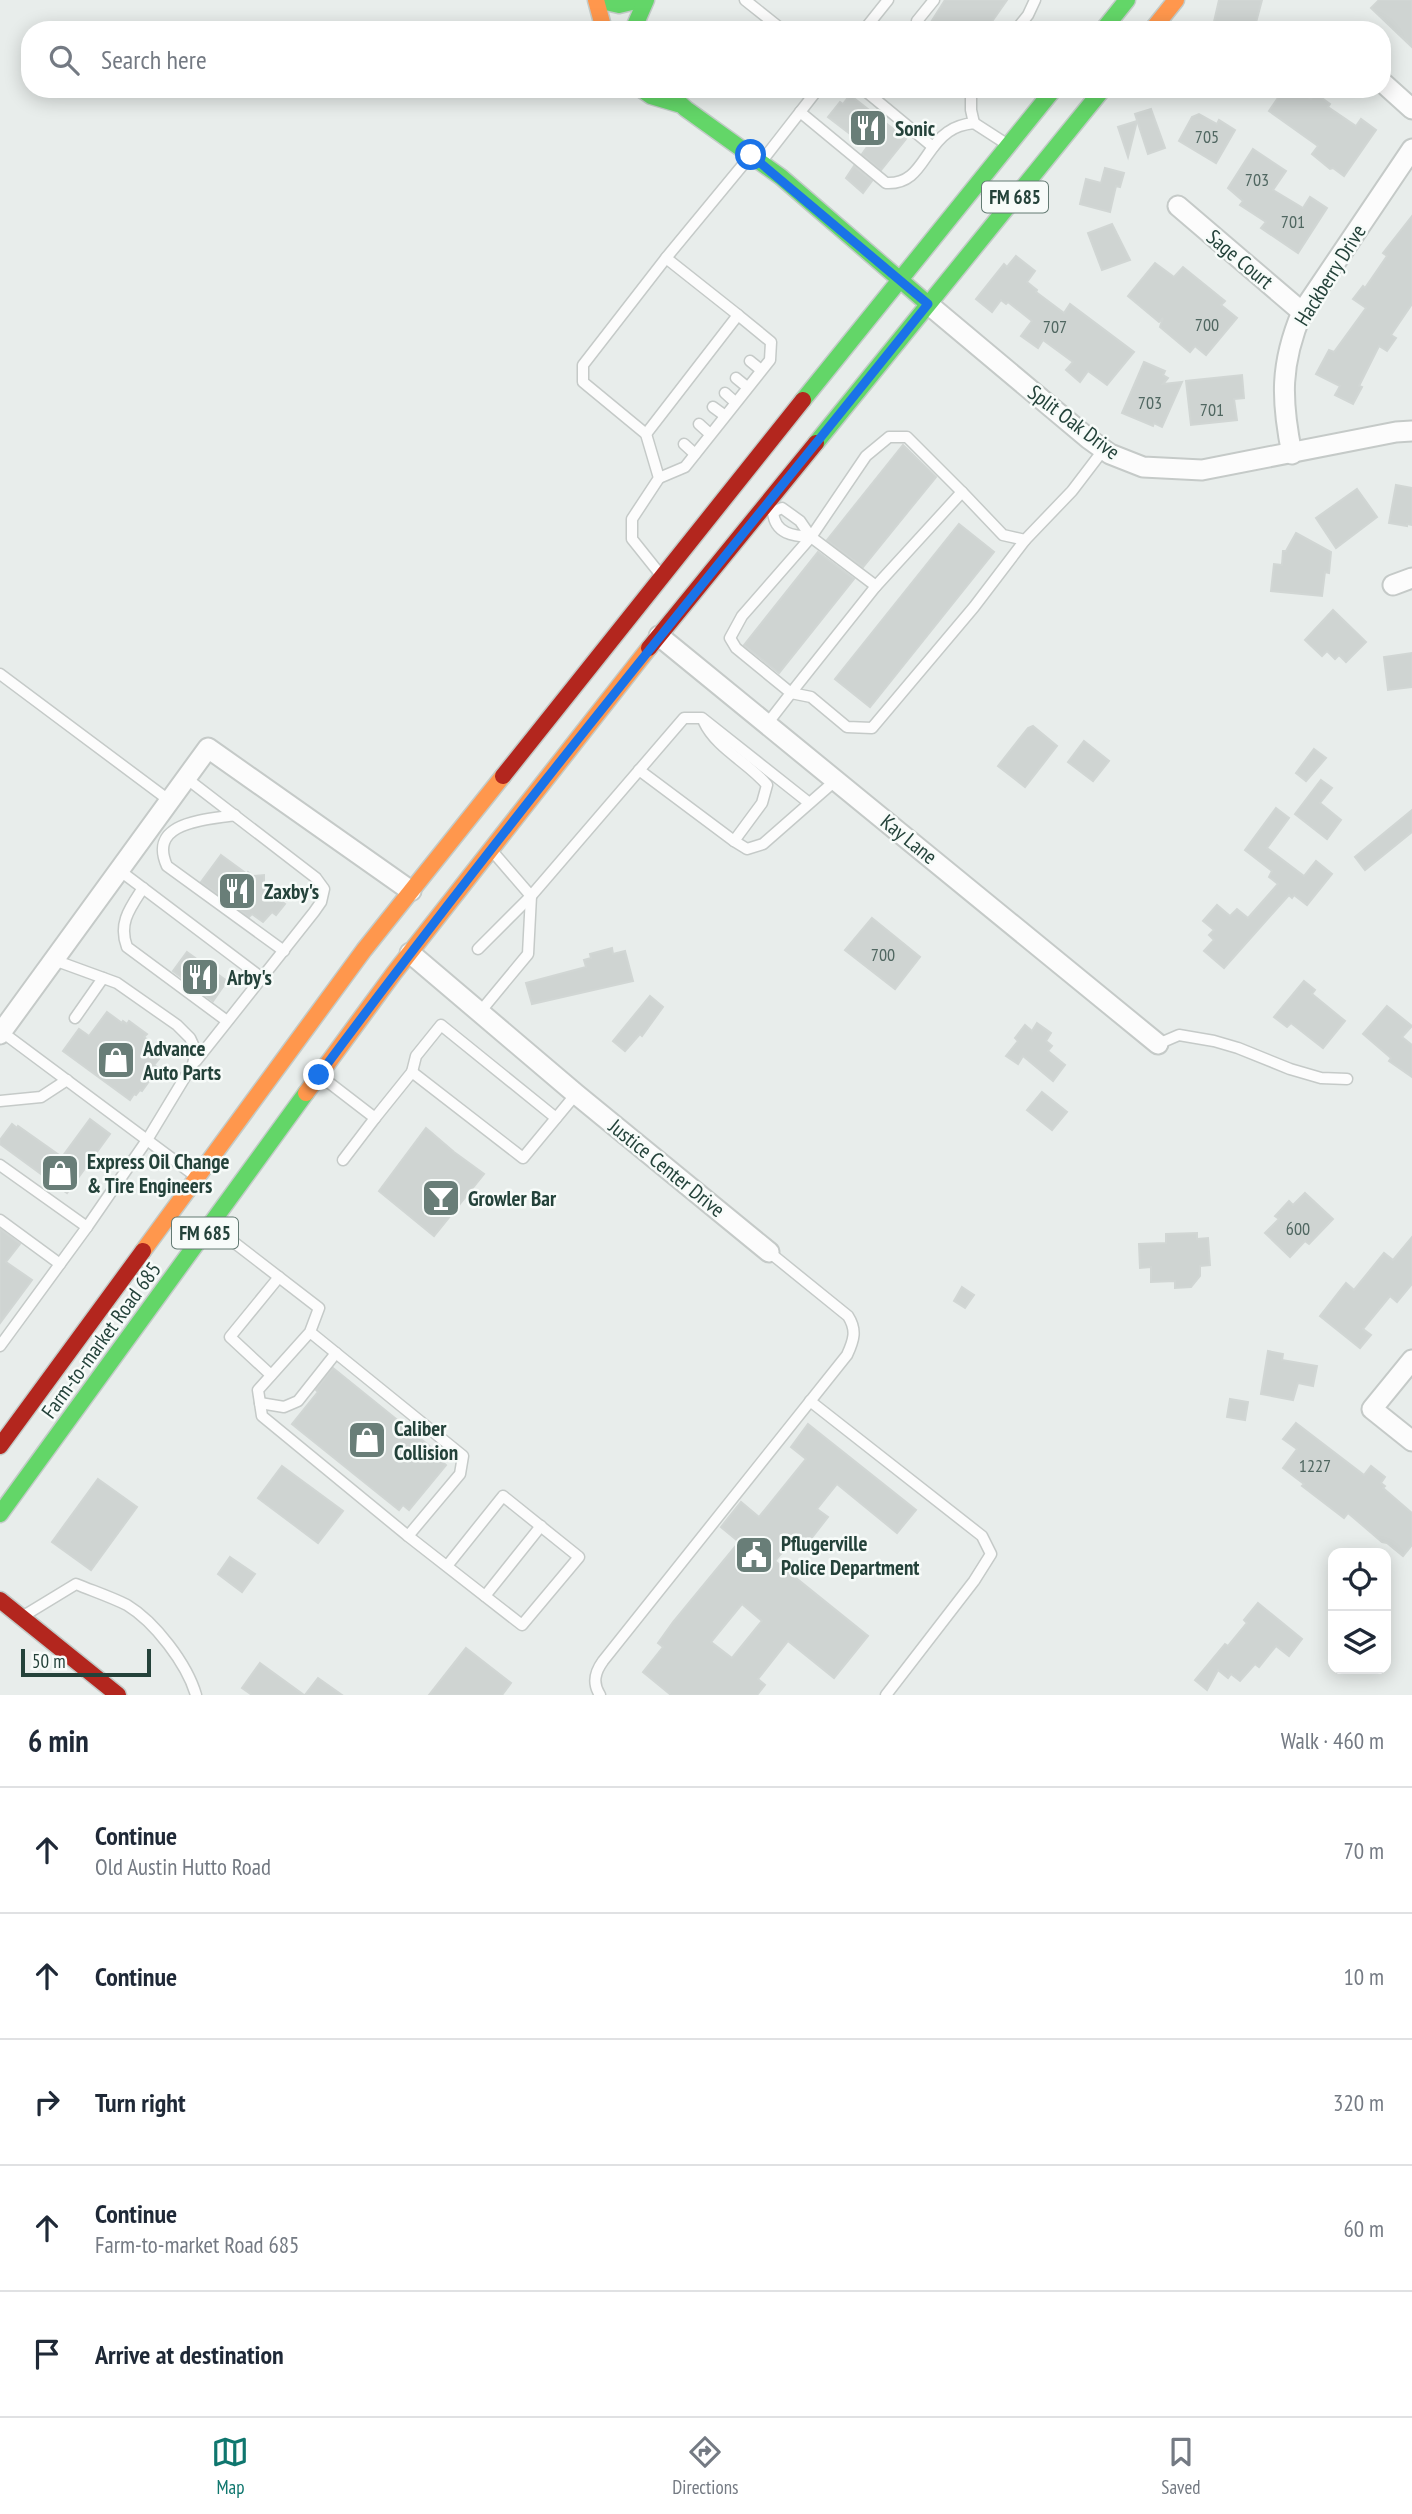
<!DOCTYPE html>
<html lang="en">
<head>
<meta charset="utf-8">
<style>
	body { margin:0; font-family:"PT Sans Narrow",sans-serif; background:#f6f6f7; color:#1f2937 }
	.controls { position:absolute; right:21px; bottom:21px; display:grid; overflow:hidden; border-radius:14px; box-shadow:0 4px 18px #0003 }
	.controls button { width:63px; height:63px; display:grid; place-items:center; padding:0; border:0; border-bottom:2px solid #e0e1e3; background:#fff; color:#1f2937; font:35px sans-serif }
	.scale { position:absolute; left:21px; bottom:18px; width:130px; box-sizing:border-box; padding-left:7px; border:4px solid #24423a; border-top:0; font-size:19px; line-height:24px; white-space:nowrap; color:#24423a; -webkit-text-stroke:5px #f7fbf9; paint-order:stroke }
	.stop { position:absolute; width:21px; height:21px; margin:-16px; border:5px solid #1a73e8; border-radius:50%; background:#fff }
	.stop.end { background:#1a73e8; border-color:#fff; box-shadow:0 2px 7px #0008 }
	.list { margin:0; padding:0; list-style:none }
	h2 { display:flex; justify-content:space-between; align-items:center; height:91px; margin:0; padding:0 28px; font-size:30px }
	h2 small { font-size:23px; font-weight:400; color:#747a83 }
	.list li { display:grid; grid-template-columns:46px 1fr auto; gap:21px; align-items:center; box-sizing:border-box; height:126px; padding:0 28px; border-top:2px solid #e0e1e3 }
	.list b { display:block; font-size:26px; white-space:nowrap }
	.list p { margin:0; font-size:23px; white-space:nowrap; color:#747a83 }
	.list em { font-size:23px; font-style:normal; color:#747a83 }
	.icon { flex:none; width:38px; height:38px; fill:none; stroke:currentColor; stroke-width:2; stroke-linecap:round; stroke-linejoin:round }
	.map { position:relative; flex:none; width:1412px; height:1695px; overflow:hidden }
	.search { position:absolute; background:#fff; box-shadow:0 4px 18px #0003; left:21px; right:21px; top:21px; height:77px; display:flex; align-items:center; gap:18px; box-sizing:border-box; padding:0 24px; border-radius:28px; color:#747a83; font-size:26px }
	.sheet { height:721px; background:#fff }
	nav { display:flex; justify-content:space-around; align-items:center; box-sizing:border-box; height:98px; border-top:2px solid #e0e1e3; background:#fff; font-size:19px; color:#747a83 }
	nav a { display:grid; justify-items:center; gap:4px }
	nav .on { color:#0f766e }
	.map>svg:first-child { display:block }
	.building { fill:#cfd4d2; stroke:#d1d6d4; stroke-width:2; fill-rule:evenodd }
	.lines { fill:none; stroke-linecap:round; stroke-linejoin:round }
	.lane-casing { stroke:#c5cac8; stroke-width:13 }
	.street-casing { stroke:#c5cac8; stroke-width:23 }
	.fast-casing { stroke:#c3cbc8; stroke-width:19 }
	.slow-casing { stroke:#c3cbc8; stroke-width:19 }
	.jam-casing { stroke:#c3cbc8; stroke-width:19 }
	.lane { stroke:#fcfcfc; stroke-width:10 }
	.street { stroke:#fcfcfc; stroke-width:19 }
	.fast { stroke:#63d668; stroke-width:16 }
	.slow { stroke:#ff974d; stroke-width:16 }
	.jam { stroke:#b3261e; stroke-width:16 }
	.route { stroke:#1a73e8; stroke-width:9 }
	.labels { text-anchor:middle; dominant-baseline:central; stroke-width:5; stroke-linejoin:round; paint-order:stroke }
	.number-label { font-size:18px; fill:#506761 }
	.shield { fill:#f7fbf9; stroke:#637a73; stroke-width:2 }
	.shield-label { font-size:19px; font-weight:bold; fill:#24423a }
	.poi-label { font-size:21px; font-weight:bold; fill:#24423a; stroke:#f7fbf9; text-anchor:start }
	.street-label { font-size:21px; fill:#24423a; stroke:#f7fbf9 }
</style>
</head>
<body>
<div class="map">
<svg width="1412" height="1695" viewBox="0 0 1412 1695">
	<rect width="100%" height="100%" fill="#e8edeb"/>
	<g class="building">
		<polygon points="945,0 1007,0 986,30 926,30"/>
		<polygon points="1219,0 1262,0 1254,30 1229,30 1213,26"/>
		<polygon points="1379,0 1412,0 1412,47 1371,8"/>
		<polygon points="1284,89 1297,89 1311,99 1315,93 1330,104 1328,107 1356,126 1361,119 1376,130 1344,176 1333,168 1330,169 1312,154 1318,146 1269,111"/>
		<polygon points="850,95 906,139 881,170 862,154 867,147 828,117 840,102 843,104"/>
		<polygon points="1151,109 1165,148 1148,154 1135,114"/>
		<polygon points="1199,114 1217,124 1219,120 1235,130 1216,163 1179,141 1192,117"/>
		<polygon points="1137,121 1128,157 1118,127"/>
		<polygon points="1253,149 1286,171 1273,190 1303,208 1310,197 1327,208 1298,253 1261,228 1266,222 1240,205 1243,201 1228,188"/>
		<polygon points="854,166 872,181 863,193 846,178"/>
		<polygon points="1105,168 1124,173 1120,187 1116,186 1110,212 1080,204 1086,179 1101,183"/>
		<polygon points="1412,216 1412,304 1391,335 1396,338 1387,351 1379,346 1359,386 1362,387 1353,404 1335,395 1340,386 1316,374 1329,350 1334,352 1366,308 1353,299 1363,286 1365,288 1387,256 1383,253"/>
		<polygon points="1112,224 1130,260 1102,270 1088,233"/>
		<polygon points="1016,256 1035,271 1027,282 1037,290 1036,292 1064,313 1070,304 1134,352 1107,385 1088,371 1080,382 1066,370 1073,362 1043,340 1038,348 1021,336 1032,321 1008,302 1006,304 1001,300 992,312 976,299 1004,264 1007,267"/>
		<polygon points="1155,263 1174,277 1183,267 1225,301 1221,305 1237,318 1206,355 1195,346 1190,352 1160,327 1163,318 1159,322 1128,296"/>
		<polygon points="1144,362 1165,371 1163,375 1168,378 1163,384 1182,382 1162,427 1154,423 1153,426 1122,413"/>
		<polygon points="1242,375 1244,398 1234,399 1237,420 1191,425 1186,381"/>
		<polygon points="903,445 936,477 863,567 827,540"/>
		<polygon points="1396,485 1412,488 1412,525 1407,524 1407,526 1389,523"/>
		<polygon points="1357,489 1377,517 1336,548 1316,518"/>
		<polygon points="959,524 994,552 870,707 835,679"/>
		<polygon points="1296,533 1331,552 1329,573 1325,572 1322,596 1271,591 1274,564 1282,565 1283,551 1286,551"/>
		<polygon points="818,552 854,579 779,673 744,645"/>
		<polygon points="1333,610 1366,642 1346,662 1339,655 1335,659 1327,651 1322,656 1305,640"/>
		<polygon points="1412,653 1412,687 1388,690 1384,657"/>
		<polygon points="1033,726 1057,746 1025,787 998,766 1028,728"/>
		<polygon points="1084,741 1109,761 1093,781 1068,762"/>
		<polygon points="1314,749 1326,758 1306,781 1296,773"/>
		<polygon points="1321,780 1332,788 1320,803 1341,820 1327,839 1295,814"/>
		<polygon points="1276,808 1289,818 1267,848 1304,876 1316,861 1332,874 1307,905 1294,895 1292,898 1289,895 1224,968 1204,951 1214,940 1209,935 1214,930 1203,921 1217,905 1230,916 1237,909 1248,918 1278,884 1269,877 1272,871 1245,850"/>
		<polygon points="1412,810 1412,832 1365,870 1355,857"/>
		<polygon points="221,855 247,874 248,872 253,876 264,875 264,888 285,904 276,915 272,912 263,922 252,914 249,917 201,882"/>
		<polygon points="872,918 920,957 895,989 845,950"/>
		<polygon points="612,948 613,954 625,951 633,981 532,1004 526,983 586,967 584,960 591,958 590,954"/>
		<polygon points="187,952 227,981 213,1001 173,971"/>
		<polygon points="1304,981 1315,990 1312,994 1345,1021 1323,1048 1291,1023 1287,1027 1274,1017"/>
		<polygon points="650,996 663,1007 642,1036 640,1034 625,1051 613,1041"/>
		<polygon points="1387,1006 1412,1026 1402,1037 1412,1045 1412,1077 1389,1061 1391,1058 1363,1034"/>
		<polygon points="107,1012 122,1023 123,1021 127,1024 129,1021 147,1034 144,1037 148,1040 147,1042 163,1054 154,1065 157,1067 152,1073 154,1074 142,1091 140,1090 136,1095 134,1094 130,1100 63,1051 79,1029 89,1036"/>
		<polygon points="1037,1023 1051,1033 1046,1041 1052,1046 1048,1051 1065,1065 1053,1081 1023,1056 1018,1064 1006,1056 1018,1041 1015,1038 1025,1025 1032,1031"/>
		<polygon points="1042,1092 1067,1112 1052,1130 1027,1110"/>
		<polygon points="90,1119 110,1134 67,1193 0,1144 0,1140 12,1124 17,1128 18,1126 62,1157"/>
		<polygon points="426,1128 454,1152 484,1174 434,1236 379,1191"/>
		<polygon points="1305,1193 1333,1219 1309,1244 1305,1241 1290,1257 1265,1233 1279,1219 1275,1216 1289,1201 1293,1205"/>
		<polygon points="0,1229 20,1244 6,1262 32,1280 0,1323"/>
		<polygon points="1197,1233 1197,1239 1208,1238 1210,1265 1200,1266 1200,1276 1191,1287 1175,1288 1175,1281 1151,1282 1151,1267 1140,1268 1139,1244 1166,1243 1166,1234"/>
		<polygon points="1412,1237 1412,1284 1397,1302 1390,1296 1363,1329 1371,1335 1360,1348 1320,1316 1346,1283 1354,1290 1384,1253 1393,1260"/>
		<polygon points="962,1287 974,1295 965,1308 954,1301"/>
		<polygon points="1268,1351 1283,1354 1282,1360 1317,1366 1313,1386 1298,1383 1293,1400 1261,1394"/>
		<polygon points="333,1368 442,1456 439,1459 446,1465 409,1510 403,1505 399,1510 292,1424 318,1392 316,1390"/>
		<polygon points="1230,1399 1248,1402 1245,1420 1227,1417"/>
		<polygon points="1296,1423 1364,1475 1371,1466 1385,1477 1381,1483 1385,1486 1383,1488 1412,1513 1412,1545 1403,1556 1387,1543 1382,1542 1348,1513 1344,1518 1302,1486 1304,1484 1283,1468 1297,1449 1283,1439"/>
		<path d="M808,1424L916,1510L897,1533L837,1484L817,1509L828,1517L803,1549L792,1540L775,1561L868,1636L834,1678L788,1641L758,1679L765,1685L757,1695H671L643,1672L663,1647L658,1643L673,1622L739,1542L721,1527L741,1502L759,1517L806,1459L791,1447ZM742,1604L762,1621L732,1658L711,1642Z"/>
		<polygon points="282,1466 343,1511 318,1543 258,1498"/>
		<polygon points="98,1479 137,1507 91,1570 52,1542"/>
		<polygon points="230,1557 255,1574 242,1592 218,1574"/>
		<polygon points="1258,1603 1302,1639 1289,1656 1276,1646 1259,1667 1255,1664 1240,1681 1231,1674 1228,1678 1218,1670 1207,1690 1195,1680 1225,1644 1228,1646 1247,1623 1244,1620"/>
		<polygon points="466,1648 511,1683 502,1695 429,1695"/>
		<polygon points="260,1663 304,1695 252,1695 242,1688"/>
		<polygon points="318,1678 342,1695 305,1695"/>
	</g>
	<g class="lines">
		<defs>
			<g id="lane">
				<polyline points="745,0 780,28"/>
				<polyline points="864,30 888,0"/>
				<polyline points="916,30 917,21 934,0"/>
				<polyline points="1016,30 1028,15 1035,0"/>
				<polyline points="863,89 933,147"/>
				<polyline points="971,89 971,110 974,123"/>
				<path d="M800,112L886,183C921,185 923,149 948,132C956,126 965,124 974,123L1005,143"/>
				<polyline points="762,161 818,89"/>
				<polyline points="750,361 761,370"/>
				<polyline points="736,378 747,387"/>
				<polyline points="725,393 735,402"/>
				<polyline points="713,407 724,415"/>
				<polyline points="699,424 710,434"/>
				<polyline points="646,434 738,315 666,258"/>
				<polyline points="684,444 695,454"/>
				<polyline points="659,478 685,467 770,360 771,342 738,315"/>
				<path d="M767,508L773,512C775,534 793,536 811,537"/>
				<polyline points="773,512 782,508 800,521 811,537 876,586 962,492 1003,535 1025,540 1072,491 1104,449"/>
				<polyline points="660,574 632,539 632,519 659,478 646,434 583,382 583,365 666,258 751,155"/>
				<polyline points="876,586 791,693 811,697 847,727 872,728 974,607 1025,540"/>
				<polyline points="0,674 170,801"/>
				<path d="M704,722C716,748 749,763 767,785L762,803L734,841"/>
				<polyline points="767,724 791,693 736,648 730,638 742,616 811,537 866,456 889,437 907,437 962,492"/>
				<polyline points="639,770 734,841 747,849 763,844 836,780"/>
				<polyline points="186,778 316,878 324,889 321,902 314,912 196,1061"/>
				<path d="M235,815C207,820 147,821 167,866L284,951"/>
				<polyline points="119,870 262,978"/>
				<path d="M143,888C130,908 118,923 127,947L227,1021"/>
				<polyline points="478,949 531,896 684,718 702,718 808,802"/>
				<polyline points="480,1012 528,954 531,896 493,852"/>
				<polyline points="75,1018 103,978"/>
				<polyline points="2,1032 194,1175"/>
				<polyline points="1158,1044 1179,1035 1214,1041 1238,1048 1290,1069 1321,1078 1347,1079"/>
				<polyline points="412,1072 416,1056 441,1025 556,1118"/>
				<polyline points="323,1078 375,1118 412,1072 523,1158 576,1094"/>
				<polyline points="0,1101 41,1097 67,1080"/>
				<polyline points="343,1160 375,1118"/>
				<polyline points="0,1165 87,1227 147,1140 193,1064 196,1051 190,1038 177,1025 117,983 54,960"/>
				<polyline points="0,1220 60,1264"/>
				<polyline points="214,1227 319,1308 310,1332 463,1456 460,1474 408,1536 262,1416 258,1390 310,1332"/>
				<polyline points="0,1346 87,1227"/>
				<polyline points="271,1375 230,1337 279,1277"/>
				<polyline points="810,1401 982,1536 991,1554 974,1581 886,1695"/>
				<polyline points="260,1403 284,1407 298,1401 336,1353"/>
				<polyline points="408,1536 522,1625 579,1557 503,1496 447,1566"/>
				<polyline points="485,1596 541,1526"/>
				<path d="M25,1615L76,1584C93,1591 111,1597 127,1605C155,1622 187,1664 196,1695"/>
				<path d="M600,1695C592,1683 595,1672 603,1661L847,1355C854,1340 857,1330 848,1316L769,1252"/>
			</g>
			<g id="street">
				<polyline points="1382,82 1412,109"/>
				<polyline points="1178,206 1302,312"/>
				<polyline points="928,304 1089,439 1110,454 1143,467 1202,470 1396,432 1412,431"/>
				<path d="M1292,454C1281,400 1280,364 1302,312L1412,149"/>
				<polyline points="1393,585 1412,578"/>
				<polyline points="659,636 1158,1044"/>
				<polyline points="410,953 576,1094 769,1252"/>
				<polyline points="0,1034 208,748 411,891"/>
				<polyline points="1412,1360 1372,1409 1412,1441"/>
			</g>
			<g id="fast">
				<polyline points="597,0 619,5 640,0"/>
				<polyline points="633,30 646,0"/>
				<polyline points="1103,30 1127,0"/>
				<polyline points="641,89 651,96 678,104"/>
				<polyline points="664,89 686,109 781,177 928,304"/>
				<polyline points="803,400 1054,89"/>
				<polyline points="816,443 1103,89"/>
				<polyline points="0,1514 306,1093"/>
			</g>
			<g id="slow">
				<polyline points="596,0 604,30"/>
				<polyline points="1152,30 1176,0"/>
				<polyline points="306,1093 394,973 649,648"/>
				<polyline points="143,1251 364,950 503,776"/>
			</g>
			<g id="jam">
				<polyline points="649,648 816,443"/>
				<polyline points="503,776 803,400"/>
				<polyline points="0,1446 143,1251"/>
				<polyline points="0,1600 118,1695"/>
			</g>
		</defs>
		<use href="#lane" class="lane-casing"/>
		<use href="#street" class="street-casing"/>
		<use href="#fast" class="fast-casing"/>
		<use href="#slow" class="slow-casing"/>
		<use href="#jam" class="jam-casing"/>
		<use href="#lane" class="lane"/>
		<use href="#street" class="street"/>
		<use href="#fast" class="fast"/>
		<use href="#slow" class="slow"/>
		<use href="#jam" class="jam"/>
	</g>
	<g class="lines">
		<path class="route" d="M319,1075C514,812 723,560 928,304L751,155"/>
	</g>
	<defs>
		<symbol id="restaurant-square" viewBox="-11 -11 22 22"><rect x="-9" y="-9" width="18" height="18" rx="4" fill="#697e78" stroke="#f7fbf9"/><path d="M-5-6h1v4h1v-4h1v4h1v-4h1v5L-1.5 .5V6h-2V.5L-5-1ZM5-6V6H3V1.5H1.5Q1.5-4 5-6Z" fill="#fff"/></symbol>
		<symbol id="shop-square" viewBox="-11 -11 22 22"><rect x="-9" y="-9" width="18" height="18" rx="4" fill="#697e78" stroke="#f7fbf9"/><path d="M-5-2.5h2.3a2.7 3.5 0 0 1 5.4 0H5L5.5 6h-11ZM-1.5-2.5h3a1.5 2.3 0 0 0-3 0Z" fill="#fff"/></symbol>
		<symbol id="bar-square" viewBox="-11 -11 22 22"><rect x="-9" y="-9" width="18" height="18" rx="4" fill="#697e78" stroke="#f7fbf9"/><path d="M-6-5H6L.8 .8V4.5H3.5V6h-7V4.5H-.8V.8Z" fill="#fff"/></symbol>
		<symbol id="civic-square" viewBox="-11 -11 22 22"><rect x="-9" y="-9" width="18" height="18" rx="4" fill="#697e78" stroke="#f7fbf9"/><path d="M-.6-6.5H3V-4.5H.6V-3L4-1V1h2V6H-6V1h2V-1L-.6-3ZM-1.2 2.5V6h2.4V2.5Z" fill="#fff"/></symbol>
	</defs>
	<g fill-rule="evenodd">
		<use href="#restaurant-square" x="846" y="106" width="44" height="44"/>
		<use href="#restaurant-square" x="215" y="869" width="44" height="44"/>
		<use href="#restaurant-square" x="178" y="955" width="44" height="44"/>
		<use href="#shop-square" x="94" y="1038" width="44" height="44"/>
		<use href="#shop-square" x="38" y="1151" width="44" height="44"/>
		<use href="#bar-square" x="419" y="1176" width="44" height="44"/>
		<use href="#shop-square" x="345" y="1418" width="44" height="44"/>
		<use href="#civic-square" x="732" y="1533" width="44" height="44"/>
	</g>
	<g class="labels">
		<g class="number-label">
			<text x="1207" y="136">705</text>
			<text x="1257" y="179">703</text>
			<text x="1293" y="221">701</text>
			<text x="1207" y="324">700</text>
			<text x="1055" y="326">707</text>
			<text x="1150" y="402">703</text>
			<text x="1212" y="409">701</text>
			<text x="883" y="954">700</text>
			<text x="1298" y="1228">600</text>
			<text x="1315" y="1465">1227</text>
		</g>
		<g class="shield">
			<rect x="982" y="181.5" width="66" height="31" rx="5"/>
			<rect x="172" y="1217.5" width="66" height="31" rx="5"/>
		</g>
		<g class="shield-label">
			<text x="1015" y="197">FM 685</text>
			<text x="205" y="1233">FM 685</text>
		</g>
		<g class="poi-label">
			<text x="895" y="128">Sonic</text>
			<text x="264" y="891">Zaxby's</text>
			<text x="227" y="977">Arby's</text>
			<text x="143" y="1048">Advance<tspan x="143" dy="24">Auto Parts</tspan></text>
			<text x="87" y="1161">Express Oil Change<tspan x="87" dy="24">&amp; Tire Engineers</tspan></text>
			<text x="468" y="1198">Growler Bar</text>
			<text x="394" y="1428">Caliber<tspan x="394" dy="24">Collision</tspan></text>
			<text x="781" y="1543">Pflugerville<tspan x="781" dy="24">Police Department</tspan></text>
		</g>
		<g class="street-label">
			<text transform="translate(1240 259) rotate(40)">Sage Court</text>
			<text transform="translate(1330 275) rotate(-58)">Hackberry Drive</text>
			<text transform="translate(1074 422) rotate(37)">Split Oak Drive</text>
			<text transform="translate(909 839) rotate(39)">Kay Lane</text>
			<text transform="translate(667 1168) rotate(39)">Justice Center Drive</text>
			<text transform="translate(101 1340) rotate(-54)">Farm-to-market Road 685</text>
		</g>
	</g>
</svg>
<div class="controls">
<button><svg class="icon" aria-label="locate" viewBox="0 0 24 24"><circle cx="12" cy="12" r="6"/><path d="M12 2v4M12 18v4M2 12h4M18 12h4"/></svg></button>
<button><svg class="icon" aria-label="layers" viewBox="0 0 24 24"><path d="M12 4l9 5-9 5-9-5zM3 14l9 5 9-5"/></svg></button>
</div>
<div class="scale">50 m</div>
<div class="stop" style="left:751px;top:155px"></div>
<div class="stop end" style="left:319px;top:1075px"></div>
<div class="search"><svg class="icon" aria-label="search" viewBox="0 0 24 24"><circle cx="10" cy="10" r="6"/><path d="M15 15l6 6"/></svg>Search here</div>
</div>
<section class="sheet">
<h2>6 min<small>Walk · 460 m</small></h2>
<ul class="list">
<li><svg class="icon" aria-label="ahead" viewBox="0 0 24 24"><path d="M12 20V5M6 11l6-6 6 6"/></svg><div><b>Continue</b><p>Old Austin Hutto Road</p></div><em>70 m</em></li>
<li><svg class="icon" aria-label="ahead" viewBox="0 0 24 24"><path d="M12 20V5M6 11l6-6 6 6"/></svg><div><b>Continue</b></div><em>10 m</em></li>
<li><svg class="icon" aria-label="right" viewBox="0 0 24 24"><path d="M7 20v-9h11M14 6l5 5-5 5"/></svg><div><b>Turn right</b></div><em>320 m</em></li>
<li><svg class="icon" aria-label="ahead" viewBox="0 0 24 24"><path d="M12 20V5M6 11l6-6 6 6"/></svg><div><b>Continue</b><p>Farm-to-market Road 685</p></div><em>60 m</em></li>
<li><svg class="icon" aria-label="arrive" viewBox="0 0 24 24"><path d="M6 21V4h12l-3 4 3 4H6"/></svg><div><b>Arrive at destination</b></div></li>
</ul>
</section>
<nav>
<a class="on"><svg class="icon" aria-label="map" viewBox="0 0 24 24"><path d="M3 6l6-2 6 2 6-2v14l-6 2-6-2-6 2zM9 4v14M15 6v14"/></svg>Map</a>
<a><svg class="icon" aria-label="directions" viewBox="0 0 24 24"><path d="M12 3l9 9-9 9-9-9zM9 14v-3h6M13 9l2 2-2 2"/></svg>Directions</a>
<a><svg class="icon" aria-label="saved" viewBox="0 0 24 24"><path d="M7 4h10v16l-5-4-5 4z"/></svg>Saved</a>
</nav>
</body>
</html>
